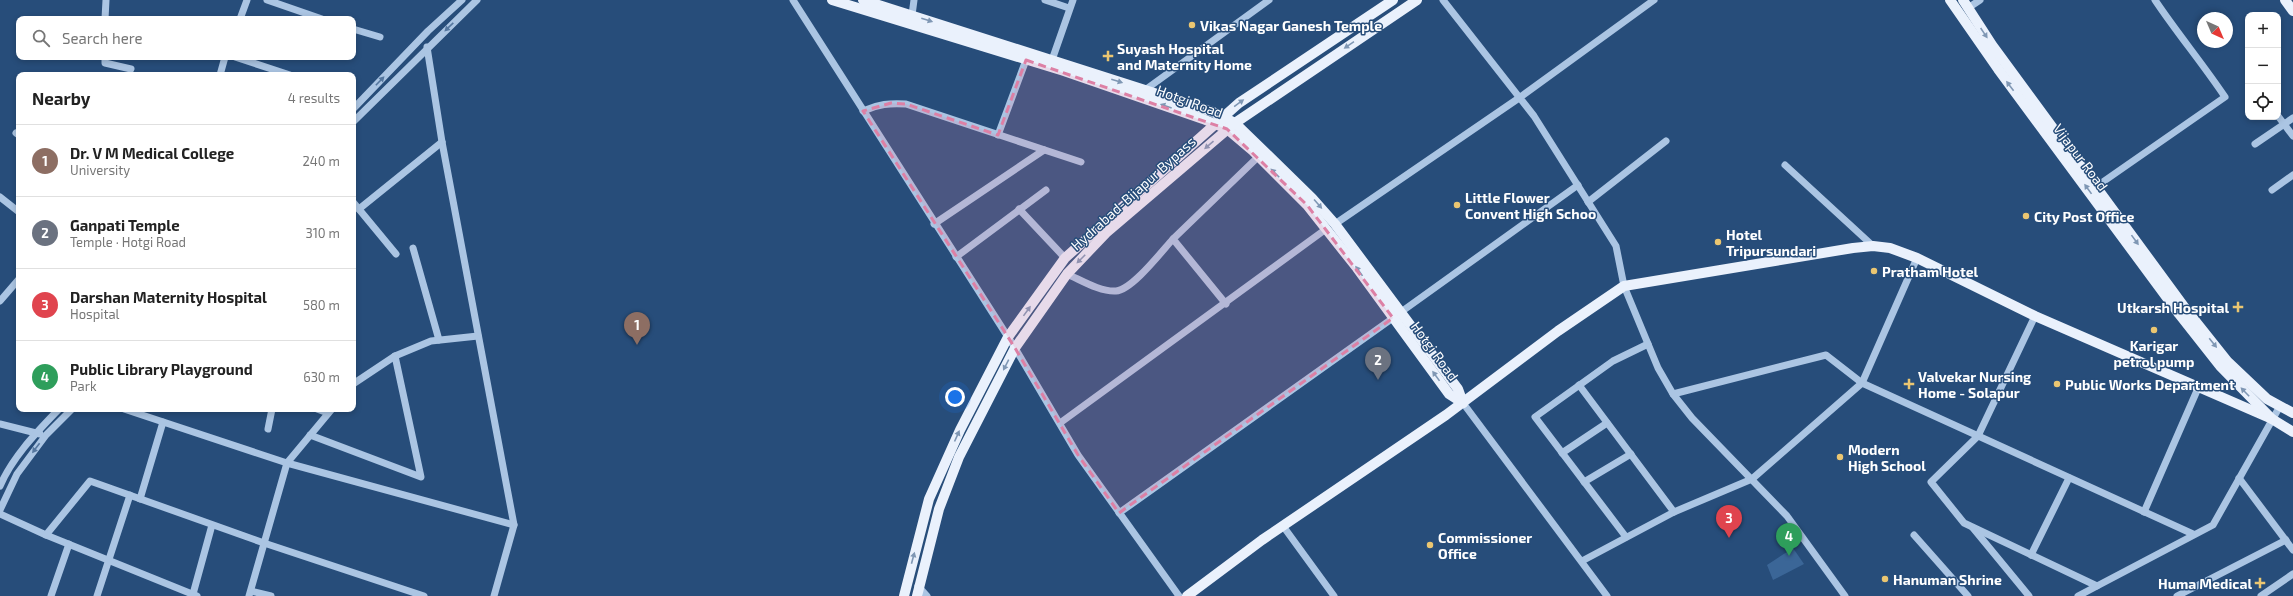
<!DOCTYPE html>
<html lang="en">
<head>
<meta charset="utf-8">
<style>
	body { margin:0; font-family:"Exo 2",sans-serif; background:#f6f6f6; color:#222 }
	.controls { position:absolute; right:12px; top:12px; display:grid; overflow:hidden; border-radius:8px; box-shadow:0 2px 6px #0003 }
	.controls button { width:36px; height:36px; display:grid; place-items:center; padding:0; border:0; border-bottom:1px solid #e0e0e0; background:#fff; color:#222; font:20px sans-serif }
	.compass { position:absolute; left:2197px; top:12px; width:36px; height:36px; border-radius:50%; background:#fff; box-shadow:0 2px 6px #0003; rotate:136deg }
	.you { position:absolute; left:955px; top:397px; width:14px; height:14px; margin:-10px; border:3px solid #fff; border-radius:50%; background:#1a73e8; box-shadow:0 0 0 6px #1a73e833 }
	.badge { display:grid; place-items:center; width:26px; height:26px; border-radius:50%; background:#1a73e8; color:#fff; font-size:13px; font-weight:700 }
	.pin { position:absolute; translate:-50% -33px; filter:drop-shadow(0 1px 2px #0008) }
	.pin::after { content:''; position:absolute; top:21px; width:14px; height:12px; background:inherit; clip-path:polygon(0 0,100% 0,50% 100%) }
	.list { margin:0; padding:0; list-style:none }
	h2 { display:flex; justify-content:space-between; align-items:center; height:52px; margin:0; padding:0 16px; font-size:17px }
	h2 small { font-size:13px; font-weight:400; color:#767676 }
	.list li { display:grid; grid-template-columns:26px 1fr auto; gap:12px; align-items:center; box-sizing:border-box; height:72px; padding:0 16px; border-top:1px solid #e0e0e0 }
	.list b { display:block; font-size:15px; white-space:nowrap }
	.list p { margin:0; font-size:13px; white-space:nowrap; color:#767676 }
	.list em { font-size:13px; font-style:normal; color:#767676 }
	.icon { flex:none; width:22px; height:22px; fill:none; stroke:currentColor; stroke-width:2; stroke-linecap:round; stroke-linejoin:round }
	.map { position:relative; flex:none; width:2293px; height:596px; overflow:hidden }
	.search { position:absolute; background:#fff; box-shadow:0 2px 6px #0003; left:16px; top:16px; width:340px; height:44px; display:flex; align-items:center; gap:10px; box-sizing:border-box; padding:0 14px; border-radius:8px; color:#767676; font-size:15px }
	.panel { position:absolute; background:#fff; box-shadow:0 2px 6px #0003; left:16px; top:72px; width:340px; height:340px; border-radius:8px }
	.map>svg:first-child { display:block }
	.green { fill:#3b6697 }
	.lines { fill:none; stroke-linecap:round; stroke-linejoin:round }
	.minor { stroke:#abc5e3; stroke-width:7 }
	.major { stroke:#eaf1fc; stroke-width:10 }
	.oneway { fill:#7f97b4 }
	.oneway2 { fill:#55779f }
	.marked { fill:#dd80a5; fill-opacity:0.2; stroke:#dd80a5; stroke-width:3; stroke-dasharray:8 5; stroke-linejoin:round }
	.poi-dot { fill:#ebc671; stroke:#274d7a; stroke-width:1.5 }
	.labels { text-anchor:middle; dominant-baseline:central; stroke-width:3; stroke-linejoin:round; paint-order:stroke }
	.poi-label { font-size:14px; font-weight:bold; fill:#fff; stroke:#274d7a; text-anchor:start }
	.street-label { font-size:14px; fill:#fff; stroke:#274d7a }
</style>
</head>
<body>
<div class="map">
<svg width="2293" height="596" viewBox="0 0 2293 596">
	<rect width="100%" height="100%" fill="#274d7a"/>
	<polygon class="green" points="1793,548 1804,564 1773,580 1767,565"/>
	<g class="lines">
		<g class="minor">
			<polyline points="267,0 322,19"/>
			<polyline points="793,0 1015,348 1078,455 1179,596"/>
			<polyline points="1045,0 1069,8"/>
			<polyline points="1443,0 1534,116 1616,246 1624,286 1658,368 1673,394 1692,418 1787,516 1845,596"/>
			<polyline points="1968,8 1980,0"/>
			<polyline points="912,15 914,0"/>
			<polyline points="105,19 106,0"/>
			<polyline points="240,19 247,0"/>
			<polyline points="353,29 380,37"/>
			<polyline points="427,47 442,142 514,525 494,596"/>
			<polyline points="105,57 105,63 131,69"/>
			<polyline points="235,57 290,75"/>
			<polyline points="1052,60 1073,0"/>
			<polyline points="220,75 225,57"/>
			<polyline points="1145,90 1269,0"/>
			<polyline points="353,109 428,31 462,0"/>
			<path d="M863,111C878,104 890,103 906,104L1081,162"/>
			<polyline points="2278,116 2293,136"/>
			<polyline points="353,122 477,0"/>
			<polyline points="16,133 19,135"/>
			<polyline points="998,135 1026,60"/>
			<polyline points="2255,144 2293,118"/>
			<polyline points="1785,165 1873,246"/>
			<path d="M2097,186L2225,97C2203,64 2177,33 2155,0"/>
			<polyline points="2272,190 2293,175"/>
			<polyline points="0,197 19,212"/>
			<polyline points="353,202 396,254"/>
			<polyline points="1588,202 1666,141"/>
			<polyline points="359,209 442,142"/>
			<polyline points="1019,209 1065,258"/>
			<polyline points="934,224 1044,150"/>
			<polyline points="1335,224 1519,98 1654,0"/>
			<polyline points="413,248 439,340"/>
			<polyline points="956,257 1046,190"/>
			<path d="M1067,274C1081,280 1100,292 1116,291C1132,290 1162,251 1173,239"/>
			<polyline points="0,301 19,279"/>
			<polyline points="1226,304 1173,239 1259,156"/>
			<polyline points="1401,312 1578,185"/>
			<polyline points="2035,316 1978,436 1931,482 1964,523 2097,586 2213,525 2280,406"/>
			<polyline points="353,384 395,356 431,341 478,336"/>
			<polyline points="1579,385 1674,512"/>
			<polyline points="1673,394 1826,355 1862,383 2193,534"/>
			<polyline points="1463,403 1607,596"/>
			<polyline points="124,409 287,463 514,525"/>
			<polyline points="317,409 328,413"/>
			<polyline points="1060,423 1326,229"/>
			<polyline points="0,424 40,434"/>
			<polyline points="268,429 272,409"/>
			<polyline points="310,435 421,477 395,356"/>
			<polyline points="1562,453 1607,423"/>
			<polyline points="2239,478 2293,550"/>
			<polyline points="1584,482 1631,454"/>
			<path d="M0,486C13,456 37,432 59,409"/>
			<polyline points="140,499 163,422"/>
			<polyline points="0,510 17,474 46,435 72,409"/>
			<polyline points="2144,512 2199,386"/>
			<polyline points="1119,513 1393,318"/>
			<polyline points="0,514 46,535 90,481 264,543 424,596"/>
			<polyline points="1283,526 1334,596"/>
			<polyline points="1973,528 2029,596"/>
			<polyline points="46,535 197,596"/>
			<polyline points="1914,535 1968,596"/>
			<polyline points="1626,537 1535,417 1613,361 1648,344"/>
			<polyline points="2031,555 2069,478"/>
			<polyline points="1582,561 1674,512 1752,479 1862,383 1917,258"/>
			<polyline points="918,586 927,596"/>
			<polyline points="251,591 271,596"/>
			<polyline points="193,594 212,525"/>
			<polyline points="51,596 69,544"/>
			<polyline points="97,596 130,495"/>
			<polyline points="249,596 287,463 332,409"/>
			<polyline points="2078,596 2097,586"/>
			<polyline points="2177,596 2286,540"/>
			<polyline points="2261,596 2293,574"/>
		</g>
		<g class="major">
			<polyline points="832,0 1064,71 1203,119 1227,129 1253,151 1307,205 1357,268 1449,394 1463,403"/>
			<polyline points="863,0 1145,90 1213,112 1235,123 1312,198 1335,224 1458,389 1463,403"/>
			<polyline points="1950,0 1998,69 2179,314 2220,366 2272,419 2293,432"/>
			<polyline points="1963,0 1992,45 2185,308 2228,362 2267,399 2293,413"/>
			<polyline points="2285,0 2293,11"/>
			<polyline points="904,596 929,499 960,430 1008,337 1065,258 1239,103 1393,0"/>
			<polyline points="917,596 939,509 959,457 1015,348 1067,274 1106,233 1235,123 1417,0"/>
			<polyline points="1187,596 1262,540 1446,415 1558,331 1624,286 1853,248 1873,246 1890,248 1917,258 2035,316 2272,419"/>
		</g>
	</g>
	<defs><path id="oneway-solid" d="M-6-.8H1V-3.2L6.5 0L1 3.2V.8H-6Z"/></defs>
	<g class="oneway">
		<use href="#oneway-solid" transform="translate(927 20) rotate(18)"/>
		<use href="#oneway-solid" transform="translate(1984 33) rotate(56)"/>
		<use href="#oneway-solid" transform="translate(1349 45) rotate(146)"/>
		<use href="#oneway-solid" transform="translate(1117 81) rotate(17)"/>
		<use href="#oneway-solid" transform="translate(2010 86) rotate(-127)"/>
		<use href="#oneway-solid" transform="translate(1239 103) rotate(-36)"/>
		<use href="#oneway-solid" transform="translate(1166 106) rotate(-161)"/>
		<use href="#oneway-solid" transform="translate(1209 145) rotate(139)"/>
		<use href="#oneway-solid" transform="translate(1275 173) rotate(-135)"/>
		<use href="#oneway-solid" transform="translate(2088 189) rotate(-126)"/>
		<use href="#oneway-solid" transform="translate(1318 204) rotate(49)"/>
		<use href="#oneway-solid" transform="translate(2135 240) rotate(54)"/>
		<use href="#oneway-solid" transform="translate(1081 259) rotate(135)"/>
		<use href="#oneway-solid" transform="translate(1359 271) rotate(-126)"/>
		<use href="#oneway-solid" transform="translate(1027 311) rotate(-54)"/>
		<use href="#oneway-solid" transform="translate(2213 343) rotate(51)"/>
		<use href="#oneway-solid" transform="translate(1006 365) rotate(117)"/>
		<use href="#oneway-solid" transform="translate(1436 376) rotate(-126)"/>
		<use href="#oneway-solid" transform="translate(2245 392) rotate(-134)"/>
		<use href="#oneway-solid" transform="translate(957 436) rotate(-66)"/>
		<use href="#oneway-solid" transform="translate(913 558) rotate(-75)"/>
	</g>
	<g class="oneway2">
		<use href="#oneway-solid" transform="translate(449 27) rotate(136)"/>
		<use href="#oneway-solid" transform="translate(380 81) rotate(-46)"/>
		<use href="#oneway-solid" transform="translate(36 448) rotate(127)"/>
	</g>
	<path class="marked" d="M1026,60L1227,129L1307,205L1393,318L1119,513L1078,455L1015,348L863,111L891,103L906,104L998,135Z"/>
	<g class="poi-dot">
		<circle cx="1192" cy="25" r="4"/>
		<path d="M1106 50h4v4h4v4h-4v4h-4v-4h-4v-4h4z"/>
		<circle cx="1457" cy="205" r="4"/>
		<circle cx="2026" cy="216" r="4"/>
		<circle cx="1718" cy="242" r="4"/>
		<circle cx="1874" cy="271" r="4"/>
		<path d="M2236 301h4v4h4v4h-4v4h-4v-4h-4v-4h4z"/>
		<circle cx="2154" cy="330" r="4"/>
		<path d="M1907 378h4v4h4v4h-4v4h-4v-4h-4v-4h4z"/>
		<circle cx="2057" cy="384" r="4"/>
		<circle cx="1840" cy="457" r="4"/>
		<circle cx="1430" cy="545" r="4"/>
		<circle cx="1885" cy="579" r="4"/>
		<path d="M2258 577h4v4h4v4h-4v4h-4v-4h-4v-4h4z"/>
	</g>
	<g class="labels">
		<g class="poi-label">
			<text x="1200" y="25">Vikas Nagar Ganesh Temple</text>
			<text x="1117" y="48">Suyash Hospital<tspan x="1117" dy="16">and Maternity Home</tspan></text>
			<text x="1465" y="197">Little Flower<tspan x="1465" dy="16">Convent High Schoo</tspan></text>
			<text x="2034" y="216">City Post Office</text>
			<text x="1726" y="234">Hotel<tspan x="1726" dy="16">Tripursundari</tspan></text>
			<text x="1882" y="271">Pratham Hotel</text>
			<text x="2229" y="307" text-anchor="end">Utkarsh Hospital</text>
			<text x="2154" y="345" text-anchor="middle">Karigar<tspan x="2154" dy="16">petrol pump</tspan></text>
			<text x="1918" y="376">Valvekar Nursing<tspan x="1918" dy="16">Home - Solapur</tspan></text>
			<text x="2065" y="384">Public Works Department</text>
			<text x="1848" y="449">Modern<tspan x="1848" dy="16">High School</tspan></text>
			<text x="1438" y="537">Commissioner<tspan x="1438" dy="16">Office</tspan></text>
			<text x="1893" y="579">Hanuman Shrine</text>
			<text x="2252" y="583" text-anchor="end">Huma Medical</text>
		</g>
		<g class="street-label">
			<text transform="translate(1190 101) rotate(20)">Hotgi Road</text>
			<text transform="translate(2081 157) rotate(53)">Vijapur Road</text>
			<text transform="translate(1133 193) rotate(-42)">Hydrabad-Bijapur Bypass</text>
			<text transform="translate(1435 351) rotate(54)">Hotgi Road</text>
		</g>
	</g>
</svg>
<div class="controls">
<button>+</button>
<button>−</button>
<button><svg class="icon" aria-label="locate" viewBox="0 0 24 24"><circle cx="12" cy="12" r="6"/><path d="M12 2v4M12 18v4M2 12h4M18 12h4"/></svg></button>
</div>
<svg class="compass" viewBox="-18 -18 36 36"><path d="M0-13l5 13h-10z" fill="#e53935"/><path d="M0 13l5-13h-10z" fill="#767676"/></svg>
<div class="you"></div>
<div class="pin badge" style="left:637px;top:345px;background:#8d6e63">1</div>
<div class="pin badge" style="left:1378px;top:380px;background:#6b7280">2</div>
<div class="pin badge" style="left:1729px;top:538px;background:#e0444e">3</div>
<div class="pin badge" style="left:1789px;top:556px;background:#2e9e5b">4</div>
<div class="search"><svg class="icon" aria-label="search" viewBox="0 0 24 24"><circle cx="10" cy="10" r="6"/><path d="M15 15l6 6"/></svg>Search here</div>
<section class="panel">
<h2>Nearby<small>4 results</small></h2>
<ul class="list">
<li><span class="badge" style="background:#8d6e63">1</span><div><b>Dr. V M Medical College</b><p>University</p></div><em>240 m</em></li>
<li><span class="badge" style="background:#6b7280">2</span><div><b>Ganpati Temple</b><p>Temple · Hotgi Road</p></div><em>310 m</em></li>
<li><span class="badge" style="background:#e0444e">3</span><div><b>Darshan Maternity Hospital</b><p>Hospital</p></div><em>580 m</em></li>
<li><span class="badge" style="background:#2e9e5b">4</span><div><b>Public Library Playground</b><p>Park</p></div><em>630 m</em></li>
</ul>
</section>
</div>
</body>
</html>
